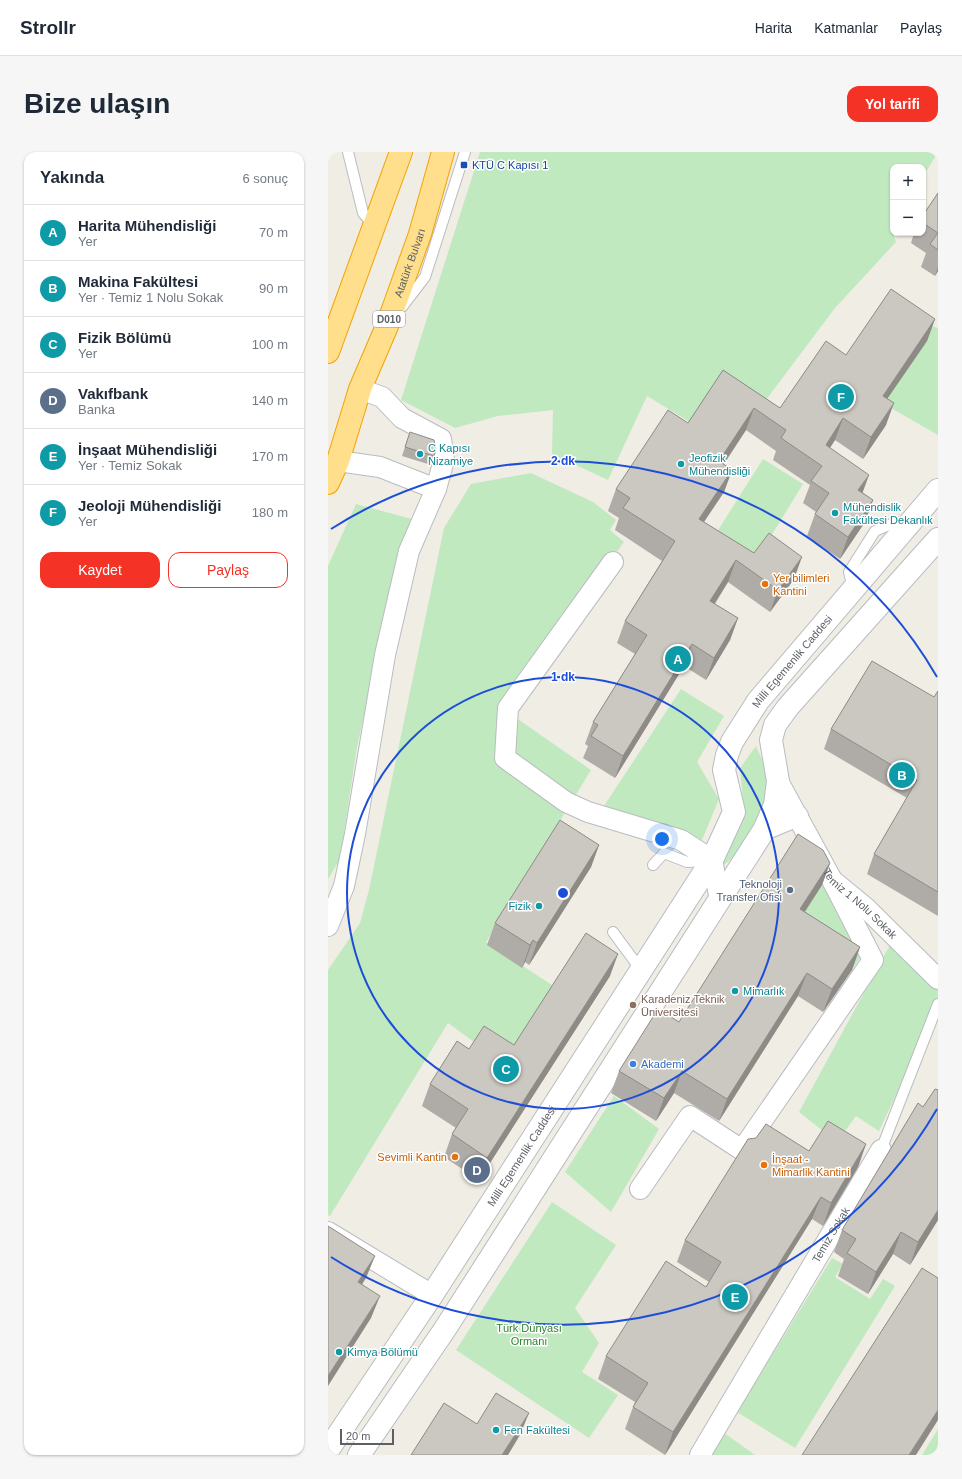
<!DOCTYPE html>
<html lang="tr">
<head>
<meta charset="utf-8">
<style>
	body { margin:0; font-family:Helvetica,sans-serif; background:#f6f6f7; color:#1f2937 }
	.controls { position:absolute; right:12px; top:12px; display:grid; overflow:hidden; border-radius:8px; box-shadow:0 1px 3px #0004 }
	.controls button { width:36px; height:36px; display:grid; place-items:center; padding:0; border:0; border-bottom:1px solid #e0e1e3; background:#fff; color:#1f2937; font:20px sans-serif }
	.scale { position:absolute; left:12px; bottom:10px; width:54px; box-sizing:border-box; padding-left:4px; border:2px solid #5c6066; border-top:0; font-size:11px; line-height:14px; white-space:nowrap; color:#5c6066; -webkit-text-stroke:3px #fff; paint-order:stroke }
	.you { position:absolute; left:334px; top:687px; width:14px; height:14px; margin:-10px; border:3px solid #fff; border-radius:50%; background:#1a73e8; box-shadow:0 0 0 6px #1a73e833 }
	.badge { display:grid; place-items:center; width:26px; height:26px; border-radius:50%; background:#f43226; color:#fff; font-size:13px; font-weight:700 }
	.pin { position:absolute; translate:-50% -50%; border:2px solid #fff; box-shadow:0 1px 4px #0006 }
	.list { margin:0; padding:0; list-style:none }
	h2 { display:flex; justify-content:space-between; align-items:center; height:52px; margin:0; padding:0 16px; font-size:17px }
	h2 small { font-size:13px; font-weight:400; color:#747a83 }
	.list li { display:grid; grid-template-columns:26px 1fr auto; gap:12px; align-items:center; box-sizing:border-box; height:56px; padding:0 16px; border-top:1px solid #e0e1e3 }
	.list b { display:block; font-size:15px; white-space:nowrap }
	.list p { margin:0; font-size:13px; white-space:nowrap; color:#747a83 }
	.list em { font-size:13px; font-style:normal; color:#747a83 }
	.actions { display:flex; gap:8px; padding:12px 16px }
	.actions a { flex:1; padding:9px 0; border:1px solid #f43226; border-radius:12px; text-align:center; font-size:14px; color:#f43226 }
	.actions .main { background:#f43226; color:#fff }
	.map { position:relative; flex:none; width:610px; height:1303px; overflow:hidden; border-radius:12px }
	header { display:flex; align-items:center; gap:24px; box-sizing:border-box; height:56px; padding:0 20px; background:#fff; border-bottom:1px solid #e0e1e3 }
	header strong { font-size:19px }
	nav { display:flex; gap:22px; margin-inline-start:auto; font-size:14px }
	.intro { display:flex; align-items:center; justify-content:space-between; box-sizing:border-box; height:96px; padding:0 24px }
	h1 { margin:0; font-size:28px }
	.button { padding:10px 18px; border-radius:12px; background:#f43226; color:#fff; font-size:14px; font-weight:700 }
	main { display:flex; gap:24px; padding:0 24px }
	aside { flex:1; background:#fff; border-radius:12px; box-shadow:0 1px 3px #0004 }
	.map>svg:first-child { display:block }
	.green { fill:#c0e9bf }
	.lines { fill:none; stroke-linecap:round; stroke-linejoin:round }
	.lane-casing { stroke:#b9bcc1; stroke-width:12 }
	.street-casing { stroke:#b9bcc1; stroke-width:22 }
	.secondary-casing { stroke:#b8bbc1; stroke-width:24 }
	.highway-casing { stroke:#f4a200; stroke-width:24 }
	.lane { stroke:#fff; stroke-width:10 }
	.street { stroke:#fff; stroke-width:20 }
	.secondary { stroke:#fff; stroke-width:22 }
	.highway { stroke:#ffdf8c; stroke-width:22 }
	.wall { fill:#afaba6 }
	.shaded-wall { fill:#8e8b87 }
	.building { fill:#cbc7c1; stroke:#8e8b87 }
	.ring { fill:none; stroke:#1d4ed8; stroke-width:2 }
	.transit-dot { fill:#1a4fb4; stroke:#fff; stroke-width:1.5 }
	.culture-dot { fill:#0f9aa8; stroke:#fff; stroke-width:1.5 }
	.food-dot { fill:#e8710a; stroke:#fff; stroke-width:1.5 }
	.service-dot { fill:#5c6f8a; stroke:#fff; stroke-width:1.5 }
	.education-dot { fill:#8d6e63; stroke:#fff; stroke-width:1.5 }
	.shop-dot { fill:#3f7fe0; stroke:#fff; stroke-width:1.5 }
	.labels { text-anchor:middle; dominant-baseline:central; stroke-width:3; stroke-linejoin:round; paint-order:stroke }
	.shield { fill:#fff; stroke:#8d9094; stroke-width:1 }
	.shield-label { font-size:10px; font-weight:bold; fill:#5c6066 }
	.transit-label { font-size:11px; fill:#164399; stroke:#fff; text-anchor:start }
	.street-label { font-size:11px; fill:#5c6066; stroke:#fff }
	.culture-label { font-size:11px; fill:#0d838f; stroke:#fff; text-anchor:start }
	.food-label { font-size:11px; fill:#c56008; stroke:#fff; text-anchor:start }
	.service-label { font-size:11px; fill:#4e5e75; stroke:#fff; text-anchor:end }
	.education-label { font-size:11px; fill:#785e54; stroke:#fff; text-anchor:start }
	.shop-label { font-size:11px; fill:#366cbe; stroke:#fff; text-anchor:start }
	.park-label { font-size:11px; fill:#2f8230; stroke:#fff }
	.centre { fill:#1d4ed8; stroke:#fff; stroke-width:2 }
	.ring-label { font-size:12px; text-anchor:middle; font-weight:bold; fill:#1d4ed8; stroke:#fff; stroke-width:3; stroke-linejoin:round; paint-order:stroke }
</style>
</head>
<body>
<header>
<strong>Strollr</strong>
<nav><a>Harita</a><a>Katmanlar</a><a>Paylaş</a></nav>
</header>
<div class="intro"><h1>Bize ulaşın</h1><a class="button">Yol tarifi</a></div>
<main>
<aside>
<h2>Yakında<small>6 sonuç</small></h2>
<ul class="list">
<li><span class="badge" style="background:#0f9aa8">A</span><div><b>Harita Mühendisliği</b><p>Yer</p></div><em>70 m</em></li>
<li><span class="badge" style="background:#0f9aa8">B</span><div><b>Makina Fakültesi</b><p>Yer · Temiz 1 Nolu Sokak</p></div><em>90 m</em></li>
<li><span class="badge" style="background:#0f9aa8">C</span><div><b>Fizik Bölümü</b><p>Yer</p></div><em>100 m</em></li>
<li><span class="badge" style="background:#5c6f8a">D</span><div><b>Vakıfbank</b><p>Banka</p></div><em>140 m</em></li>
<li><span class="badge" style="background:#0f9aa8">E</span><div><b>İnşaat Mühendisliği</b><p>Yer · Temiz Sokak</p></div><em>170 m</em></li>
<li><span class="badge" style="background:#0f9aa8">F</span><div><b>Jeoloji Mühendisliği</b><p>Yer</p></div><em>180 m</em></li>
</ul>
<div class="actions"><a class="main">Kaydet</a><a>Paylaş</a></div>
</aside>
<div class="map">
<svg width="610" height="1303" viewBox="0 0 610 1303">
	<rect width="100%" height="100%" fill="#f0ede4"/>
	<g class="green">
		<polygon points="152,0 610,0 595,25 595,15 565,15 565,72 563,74 568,90 507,156 429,260 362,270 319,244 280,328 224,302 225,258 170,264 127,276 73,248"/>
		<polygon points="598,172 610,176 610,283 556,252"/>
		<polygon points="435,307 475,332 421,420 380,394"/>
		<polygon points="203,321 265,350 288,368 282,378 296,390 174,556 263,618 158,790 227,835 175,911 120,871 2,1064 0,1063 0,818 32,771 41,738 116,376 143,332"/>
		<polygon points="28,352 84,367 61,449 29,595 12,707 0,727 0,414"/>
		<polygon points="353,537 396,564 369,610 391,647 374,688 276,654"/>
		<path d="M428,594L445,632C436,652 412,708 392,715L416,659L412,616Z"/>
		<polygon points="497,727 535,802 524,818 482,791 430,834"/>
		<polygon points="562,793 610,835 610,853 551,979 528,964 509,990 471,960"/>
		<polygon points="286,944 331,977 283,1060 237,1020"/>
		<polygon points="224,1050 288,1093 247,1156 271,1191 254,1220 290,1243 261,1286 128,1198"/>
		<polygon points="504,1106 515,1112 507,1125 542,1147 555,1127 567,1134 467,1296 409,1260"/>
		<polygon points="610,1277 610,1303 594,1303"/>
		<polygon points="392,1278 427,1303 380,1303"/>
	</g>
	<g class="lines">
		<defs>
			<g id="lane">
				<polyline points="20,0 35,61 46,74"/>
				<polyline points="74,155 97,125 137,0"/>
				<polyline points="525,437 521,420 547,379 568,370 578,375"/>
				<polyline points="325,713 336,701 359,710 380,709"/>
				<polyline points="285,780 313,818"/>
				<polyline points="553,998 610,852"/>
			</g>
			<g id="street">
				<polyline points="10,309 52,315 108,337"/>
				<polyline points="285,410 180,556 177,606 238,650 260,660 353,688 384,708 392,748"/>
				<path id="s1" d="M450,629L504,728L538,756L610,827"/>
				<polyline points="436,678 470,664"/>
				<polyline points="0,774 16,734 27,682 57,503 81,399 108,337 116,308 113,287 74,266 54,245 32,237"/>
				<polyline points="312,1037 362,964 414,998 545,808 504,728"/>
				<polyline points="0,1080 104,1143"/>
				<path id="s2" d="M372,1303L553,998"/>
			</g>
			<g id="secondary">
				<path id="s3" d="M0,1298L104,1143L384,708L406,660L396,618L399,603L404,590L430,549L610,338"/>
				<polyline points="31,1303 117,1177 436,678 447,653 450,629 443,588 447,573 460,555 610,387"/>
			</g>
			<g id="highway">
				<polyline points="0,200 73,0"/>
				<path id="s4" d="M0,331L10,309L32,237L59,174L92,82L115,0"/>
			</g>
		</defs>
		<use href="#lane" class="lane-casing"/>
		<use href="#street" class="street-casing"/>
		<use href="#secondary" class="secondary-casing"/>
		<use href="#highway" class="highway-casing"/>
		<use href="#lane" class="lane"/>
		<use href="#street" class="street"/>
		<use href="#secondary" class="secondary"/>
		<use href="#highway" class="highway"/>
	</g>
	<g class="wall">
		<polygon points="610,41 610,119 607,124 593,115 598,101 583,91 586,81 595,81 595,63"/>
		<polygon points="607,167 599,189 559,247 558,273 535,307 507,288 502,296 534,340 545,348 537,370 512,407 479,384 487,362 488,360 475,351 482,333 445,308 448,299 418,278 396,312 404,318 396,340 376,370 466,427 442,460 400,430 387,452 410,466 402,488 378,528 356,514 287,626 255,606 260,594 257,592 265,570 307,502 289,491 297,469 334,409 287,378 291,366 280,359 288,337 360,271 395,218 452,256 518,203"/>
		<polygon points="82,280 106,304 103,313 74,304"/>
		<polygon points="610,539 610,764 539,722 546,702 579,646 496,597 503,577 606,545"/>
		<polygon points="271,693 263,715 201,813 197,810 194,816 159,793 167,771"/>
		<polygon points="502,711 494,733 477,760 532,795 524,818 495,860 470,844 391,969 346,941 328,969 283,941 291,919 351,870"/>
		<polygon points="282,824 151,1028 116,1005 124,982 128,976 94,954 102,932 141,897 186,893"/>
		<polygon points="538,992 530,1015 495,1074 484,1067 337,1303 297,1277 305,1255 307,1250 270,1227 278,1204 378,1135 381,1130 349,1110 357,1088 481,999"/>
		<polygon points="610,1068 582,1113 565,1102 540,1142 510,1124 516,1107 506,1100 514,1078"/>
	</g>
	<g class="shaded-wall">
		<polygon points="610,115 610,119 607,124"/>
		<polygon points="607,167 599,189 546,266 555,244"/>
		<polygon points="566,251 558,273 535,307 543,285"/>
		<polygon points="426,256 418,278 383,331 391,309"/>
		<polygon points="515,266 507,288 491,312 498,293"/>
		<polygon points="404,318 396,340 363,389 371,367"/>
		<polygon points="541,323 533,345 530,338"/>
		<polygon points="545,348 537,370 512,407 520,385"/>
		<polygon points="474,405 466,427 442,460 450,438"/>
		<polygon points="408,408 400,430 374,471 382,449"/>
		<polygon points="410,466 402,488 378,528 386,506"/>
		<polygon points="364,492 356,514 287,626 295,604"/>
		<polygon points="271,693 263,715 201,813 209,791"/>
		<polygon points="502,711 494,733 464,779 472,757"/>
		<polygon points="205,788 197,810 194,816 202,793"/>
		<polygon points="532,795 524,818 495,860 504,837"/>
		<polygon points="290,802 282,824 151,1028 159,1006"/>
		<polygon points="479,821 470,844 391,969 399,947"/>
		<polygon points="354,919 346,941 328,969 336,946"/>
		<polygon points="538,992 530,1015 495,1074 503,1051"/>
		<polygon points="493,1045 484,1067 337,1303 345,1280"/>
		<polygon points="610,1058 610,1068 582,1113 590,1090"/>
		<polygon points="573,1080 565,1102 540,1142 548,1120"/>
		<polygon points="47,1104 38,1126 22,1152 30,1130"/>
		<polygon points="52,1144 43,1166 0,1234 0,1224"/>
		<polygon points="610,1258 610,1268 588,1303 581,1303"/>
		<polygon points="201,1261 192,1283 180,1303 174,1303"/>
	</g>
	<g class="building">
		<polygon points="610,41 610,98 602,92 610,81 595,71 595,63"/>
		<polygon points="563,137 607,167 555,244 566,251 543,285 515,266 498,293 541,323 530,338 545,348 520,385 487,362 501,341 483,329 494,314 453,286 458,278 426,256 391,309 404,318 371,367 426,401 441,381 474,405 450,438 408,408 382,449 410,466 386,506 364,492 295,604 263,584 270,573 265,570 319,483 297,469 347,389 295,356 302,346 288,337 340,258 360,271 395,218 452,256 498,189 518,203"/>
		<polygon points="82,280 106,288 108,298 106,304 77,295"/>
		<polygon points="544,509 606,545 610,539 610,740 546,702 589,628 503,577"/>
		<polygon points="232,668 271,693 209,791 205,788 202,793 167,771"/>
		<polygon points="470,682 495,698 502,711 472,757 532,795 504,837 479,821 399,947 354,919 336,946 291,919 330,857 351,870"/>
		<polygon points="258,781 290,802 159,1006 124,982 140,957 102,932 129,889 141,897 156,874 186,893"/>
		<polygon points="607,937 610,938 610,1058 590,1090 573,1080 548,1120 519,1101 528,1087 514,1078 590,951 595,955"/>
		<polygon points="500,969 538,992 503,1051 493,1045 345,1280 305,1255 320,1231 278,1204 338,1109 378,1135 393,1110 357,1088 420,987 428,986 438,972 481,999"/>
		<polygon points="0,1074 47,1104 30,1130 52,1144 0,1224"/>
		<polygon points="594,1116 610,1126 610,1258 581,1303 474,1303"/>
		<polygon points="168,1241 201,1261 174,1303 83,1303 116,1251 149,1272"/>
	</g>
	<g class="ring">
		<circle cx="235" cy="741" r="216"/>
		<path d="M609 957A432 432 0 0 1 3 1105M3 377A432 432 0 0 1 609 525"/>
	</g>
	<rect class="transit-dot" x="132" y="9" width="8" height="8" rx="2"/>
	<g class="culture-dot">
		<circle cx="92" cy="302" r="4"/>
		<circle cx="353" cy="312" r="4"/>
		<circle cx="507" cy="361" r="4"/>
		<circle cx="211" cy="754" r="4"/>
		<circle cx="407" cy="839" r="4"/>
		<circle cx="11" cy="1200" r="4"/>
		<circle cx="168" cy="1278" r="4"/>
	</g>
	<g class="food-dot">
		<circle cx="437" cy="432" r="4"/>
		<circle cx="127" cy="1005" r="4"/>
		<circle cx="436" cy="1013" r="4"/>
	</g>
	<circle class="service-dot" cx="462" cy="738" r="4"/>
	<circle class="education-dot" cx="305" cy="853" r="4"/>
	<circle class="shop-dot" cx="305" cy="912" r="4"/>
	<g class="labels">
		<rect class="shield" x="45" y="159" width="32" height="16" rx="3"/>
		<g class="shield-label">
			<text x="61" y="167">D010</text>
		</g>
		<g class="transit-label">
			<text x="144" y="13">KTÜ C Kapısı 1</text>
		</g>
		<g class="street-label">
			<text stroke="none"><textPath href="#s4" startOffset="235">Atatürk Bulvarı</textPath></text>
			<text stroke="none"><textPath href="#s3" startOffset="930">Milli Egemenlik Caddesi</textPath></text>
			<text stroke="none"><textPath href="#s1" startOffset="149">Temiz 1 Nolu Sokak</textPath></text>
			<text stroke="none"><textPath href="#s3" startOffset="352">Milli Egemenlik Caddesi</textPath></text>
			<text stroke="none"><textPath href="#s2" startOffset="256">Temiz Sokak</textPath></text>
		</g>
		<g class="culture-label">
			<text x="100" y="296">C Kapısı<tspan x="100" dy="13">Nizamiye</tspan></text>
			<text x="361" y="306">Jeofizik<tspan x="361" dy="13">Mühendisliği</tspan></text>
			<text x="515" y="355">Mühendislik<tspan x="515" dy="13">Fakültesi Dekanlık</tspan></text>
			<text x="203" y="754" text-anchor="end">Fizik</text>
			<text x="415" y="839">Mimarlık</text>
			<text x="19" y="1200">Kimya Bölümü</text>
			<text x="176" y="1278">Fen Fakültesi</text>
		</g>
		<g class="food-label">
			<text x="445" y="426">Yer bilimleri<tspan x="445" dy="13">Kantini</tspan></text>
			<text x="119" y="1005" text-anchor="end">Sevimli Kantin</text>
			<text x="444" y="1007">İnşaat -<tspan x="444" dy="13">Mimarlik Kantini</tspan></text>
		</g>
		<g class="service-label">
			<text x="454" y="732">Teknoloji<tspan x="454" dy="13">Transfer Ofisi</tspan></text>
		</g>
		<g class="education-label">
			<text x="313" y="847">Karadeniz Teknik<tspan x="313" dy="13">Üniversitesi</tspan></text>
		</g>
		<g class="shop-label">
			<text x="313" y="912">Akademi</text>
		</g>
		<g class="park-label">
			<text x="201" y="1176">Türk Dünyası<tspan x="201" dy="13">Ormanı</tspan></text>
		</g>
	</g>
	<circle cx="235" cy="741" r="6" class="centre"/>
	<g class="ring-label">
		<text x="235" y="313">2 dk</text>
		<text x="235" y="529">1 dk</text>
	</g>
</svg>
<div class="controls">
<button>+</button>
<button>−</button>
</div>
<div class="scale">20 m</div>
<div class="you"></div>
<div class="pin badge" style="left:350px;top:507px;background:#0f9aa8">A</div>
<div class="pin badge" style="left:574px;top:623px;background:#0f9aa8">B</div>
<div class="pin badge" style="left:178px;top:917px;background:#0f9aa8">C</div>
<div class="pin badge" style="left:149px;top:1018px;background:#5c6f8a">D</div>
<div class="pin badge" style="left:407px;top:1145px;background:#0f9aa8">E</div>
<div class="pin badge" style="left:513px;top:245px;background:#0f9aa8">F</div>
</div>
</main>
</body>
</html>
